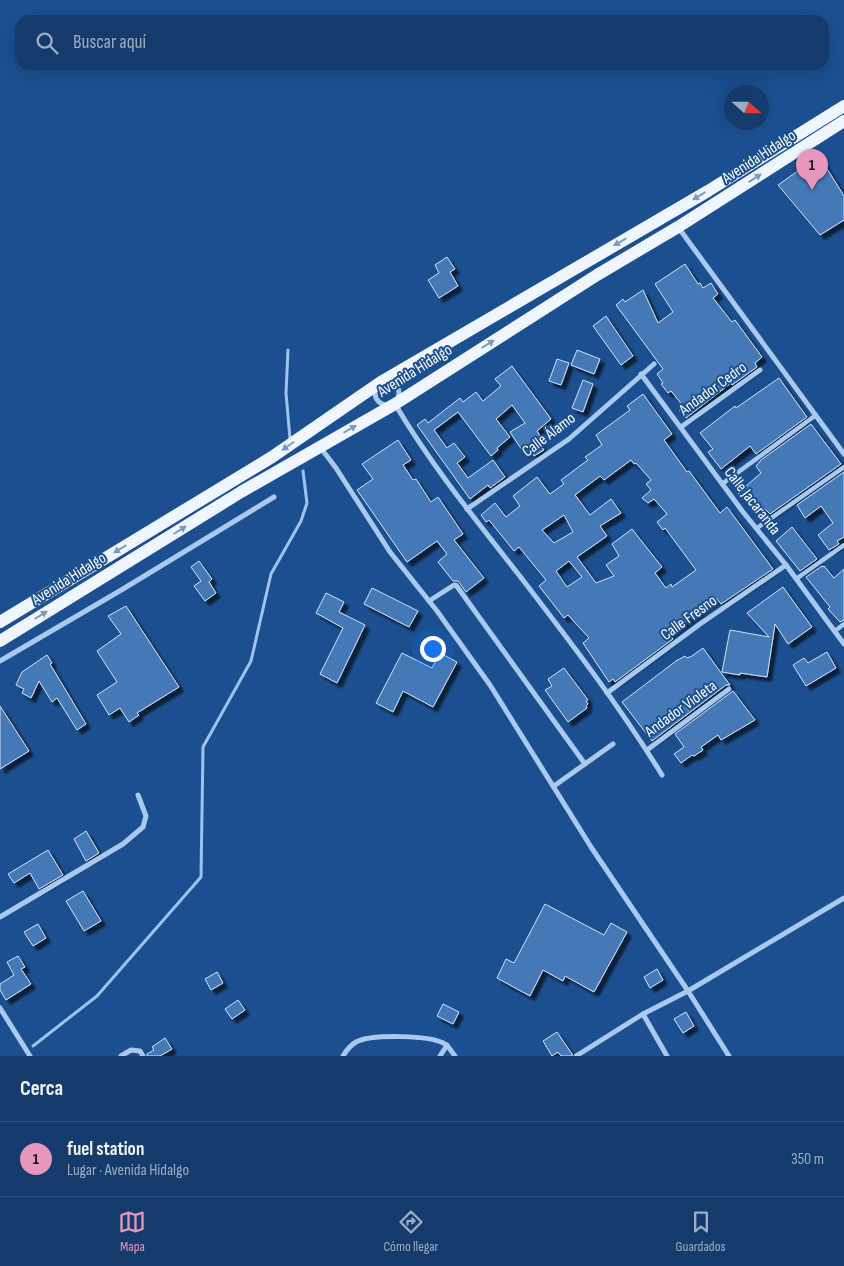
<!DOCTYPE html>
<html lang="es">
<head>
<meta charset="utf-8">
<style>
	body { margin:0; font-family:"Sofia Sans Condensed",sans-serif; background:#214673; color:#f1f3f6 }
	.compass { position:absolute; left:724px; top:85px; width:45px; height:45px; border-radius:50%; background:#143b6b; box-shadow:0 5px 20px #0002; rotate:111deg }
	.you { position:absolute; left:432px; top:648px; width:18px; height:18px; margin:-12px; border:4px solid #fff; border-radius:50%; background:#1a73e8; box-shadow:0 0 0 8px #1a73e833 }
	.badge { display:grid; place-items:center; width:32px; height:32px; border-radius:50%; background:#e797bd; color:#111; font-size:16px; font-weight:700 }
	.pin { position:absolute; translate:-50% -41px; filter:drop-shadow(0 1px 2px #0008) }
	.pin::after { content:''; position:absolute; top:26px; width:18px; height:15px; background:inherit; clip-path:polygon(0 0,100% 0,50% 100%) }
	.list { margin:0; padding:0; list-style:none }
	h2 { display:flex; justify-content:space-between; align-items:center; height:65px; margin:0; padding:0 20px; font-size:21px }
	h2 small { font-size:16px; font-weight:400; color:#9dadc1 }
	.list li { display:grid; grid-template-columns:32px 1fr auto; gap:15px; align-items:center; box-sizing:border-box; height:75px; padding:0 20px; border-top:1px solid #33557e }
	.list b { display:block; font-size:19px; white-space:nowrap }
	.list p { margin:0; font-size:16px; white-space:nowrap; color:#9dadc1 }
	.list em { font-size:16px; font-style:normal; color:#9dadc1 }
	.icon { flex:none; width:28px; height:28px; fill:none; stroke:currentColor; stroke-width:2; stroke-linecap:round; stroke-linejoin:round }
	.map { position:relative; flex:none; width:844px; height:1056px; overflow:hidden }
	.search { position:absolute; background:#143b6b; box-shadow:0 5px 20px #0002; left:15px; right:15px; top:15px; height:55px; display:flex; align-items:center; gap:12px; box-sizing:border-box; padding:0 18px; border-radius:15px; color:#9dadc1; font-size:19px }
	.sheet { height:140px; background:#143b6b }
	nav { display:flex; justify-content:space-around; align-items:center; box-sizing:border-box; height:70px; border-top:1px solid #33557e; background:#143b6b; font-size:14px; color:#9dadc1 }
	nav a { display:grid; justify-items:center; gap:2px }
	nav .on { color:#e797bd }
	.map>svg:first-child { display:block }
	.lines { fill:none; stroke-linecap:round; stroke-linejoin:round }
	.stream { stroke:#9cc4f0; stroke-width:3 }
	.building { fill:#4478b7; stroke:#cfe3fa; fill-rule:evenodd; filter:url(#shadow) }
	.pedestrian { stroke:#a9c9ee; stroke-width:4.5 }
	.minor { stroke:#a9c9ee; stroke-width:5 }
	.primary { stroke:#f0f6ff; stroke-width:12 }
	.oneway { fill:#7b9ac1 }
	.labels { text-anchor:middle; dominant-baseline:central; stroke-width:4; stroke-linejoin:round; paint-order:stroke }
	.street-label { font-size:16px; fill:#fff; stroke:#1b4f8f }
</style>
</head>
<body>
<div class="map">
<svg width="844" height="1056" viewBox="0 0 844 1056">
	<defs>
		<filter id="shadow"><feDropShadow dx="4.5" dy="4.5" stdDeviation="1" flood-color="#0009"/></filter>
	</defs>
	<rect width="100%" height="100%" fill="#1b4f8f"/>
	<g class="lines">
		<g class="stream">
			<polyline points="288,350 286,393 290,439"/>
			<polyline points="33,1046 97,996 201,877 203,747 251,661 271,574 301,521 307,503 303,471"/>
		</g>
	</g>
	<g class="building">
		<polygon points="819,156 844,196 844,220 820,235 778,185"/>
		<polygon points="447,257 455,269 450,272 458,286 439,298 428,280 439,273 435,265"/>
		<polygon points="685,264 698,284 700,283 703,288 711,283 718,294 713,298 732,322 735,320 762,357 755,363 757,367 732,385 731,383 686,418 679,410 684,407 671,391 668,393 661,384 663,383 657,374 663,369 616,305 623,299 625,302 643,290 658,323 673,312 655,284"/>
		<polygon points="606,316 633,356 621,365 593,326"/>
		<polygon points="577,350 600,359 594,374 571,365"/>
		<polygon points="557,359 569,363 561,385 549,381"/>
		<polygon points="512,366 551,419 537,431 542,439 538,442 544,450 534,456 530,450 524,453 510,432 525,423 512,405 496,419 510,437 497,448 498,450 491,456 458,412 434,430 447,448 454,443 465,457 457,463 468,478 493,460 505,477 490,488 488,485 470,499 417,425 425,419 428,423 460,398 463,402 476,392 483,401 501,386 495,379"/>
		<polygon points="779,378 807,417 756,454 750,446 721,469 708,452 713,449 700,433 735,406 736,408"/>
		<polygon points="583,380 593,384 583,412 572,408"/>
		<path d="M643,394L672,434L664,440L687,472L689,471L720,513L727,507L773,569L721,604L716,598L669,634L673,639L615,682L613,679L609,682L583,643L589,638L568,615L564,618L539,586L546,580L519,547L514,551L489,520L486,522L481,515L495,503L506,517L520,506L513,496L537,477L550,494L564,484L561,480L588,460L585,457L602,445L596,435L630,410L627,406ZM631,460L634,464L636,463L651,480L646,484L651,490L642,498L648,503L654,499L667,514L657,522L663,530L665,528L696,570L672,587L671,584L666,588L655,573L662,567L632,529L612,544L619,556L606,565L614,576L596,583L577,557L607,536L600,526L621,513L611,499L590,515L575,495L600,476L604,480ZM564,515L573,532L554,543L542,530ZM569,561L582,577L567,587L556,571Z"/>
		<polygon points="811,424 841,464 770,514 763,507 757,511 747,499 745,501 738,493 761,473 756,466 761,460"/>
		<polygon points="398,440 411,460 403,465 413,480 416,479 431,502 438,497 463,534 454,540 484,578 466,592 458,581 453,581 438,562 447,554 437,541 407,562 357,490 373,479 362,464"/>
		<polygon points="844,472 844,537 837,541 839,544 829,550 818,535 833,523 821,506 805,518 797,505"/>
		<polygon points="792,527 817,559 800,571 776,541"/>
		<polygon points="199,561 212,579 209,582 216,593 205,601 194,586 201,581 191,567"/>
		<polygon points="822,566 823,567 824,566 834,578 844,569 844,620 840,622 828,609 830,607 806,577"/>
		<polygon points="783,587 812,627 788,644 775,624 767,677 740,673 740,675 722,672 730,630 769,637 747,613"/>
		<polygon points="372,588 418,611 409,627 364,604"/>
		<polygon points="326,593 344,602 339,612 365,625 337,683 320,674 343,628 316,613"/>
		<polygon points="126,606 179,687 137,713 139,715 129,722 120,708 109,715 97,695 117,682 97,651 121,634 108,616"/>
		<polygon points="703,648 730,685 726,685 652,741 622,702 676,661 685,656 687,658 692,656"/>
		<polygon points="827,652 836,668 806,686 793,665 804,658 808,663"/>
		<polygon points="402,653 432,668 440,653 457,662 433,707 403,691 393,712 376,703"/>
		<polygon points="47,655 52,663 50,664 86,724 77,730 57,698 52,702 39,681 31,698 22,693 24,689 16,685 22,672"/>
		<polygon points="564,668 588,700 586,701 588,704 586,706 587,708 568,722 545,690 552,686 548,679"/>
		<polygon points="733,691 755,720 721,740 718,735 701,747 703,750 694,756 692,755 681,763 674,754 684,747 675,734"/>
		<polygon points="0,706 29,751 0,769"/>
		<polygon points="86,831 99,853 86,861 74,839"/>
		<polygon points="48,850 63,875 39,889 30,873 14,883 8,874"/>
		<polygon points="83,891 101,921 84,931 66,901"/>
		<polygon points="545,904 604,935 611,923 627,932 594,992 565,976 563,981 543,970 530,996 497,978 506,959 514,963"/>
		<polygon points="38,924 46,938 33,946 24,932"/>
		<polygon points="18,956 25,967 21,969 31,984 6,1000 0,990 0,984 14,975 7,962"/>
		<polygon points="657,969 663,980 650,988 644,977"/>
		<polygon points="217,972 223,983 211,990 205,979"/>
		<polygon points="238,1000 245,1010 232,1019 225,1009"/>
		<polygon points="443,1004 459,1012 453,1024 437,1016"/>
		<polygon points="686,1012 694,1026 683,1033 674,1019"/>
		<polygon points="557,1032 572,1054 572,1056 561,1056 558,1052 552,1056 543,1041"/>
		<polygon points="165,1038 172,1049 160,1056 147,1056 147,1054 154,1050 152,1047"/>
	</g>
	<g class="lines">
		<g class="pedestrian">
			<polyline points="722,484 816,415"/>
			<polyline points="757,528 844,467"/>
			<polyline points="796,579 844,545"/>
			<polyline points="835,631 844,624"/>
		</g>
		<g class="minor">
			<polyline points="678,227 844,454"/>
			<polyline points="641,374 743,512 786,565 844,644"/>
			<circle cx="387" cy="393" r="12"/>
			<path d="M395,404C431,465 476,520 519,575C569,640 619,705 662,775"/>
			<polyline points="681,427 760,370"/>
			<polyline points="320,447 336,468 390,552 437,611 490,685 591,847 688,991 729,1056"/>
			<polyline points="467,509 569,439 654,364"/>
			<polyline points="429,601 454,585 456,585 585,764"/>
			<polyline points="0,661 123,589 274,497"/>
			<polyline points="607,693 700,624 786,565"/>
			<polyline points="647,750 729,689"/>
			<polyline points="554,786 613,744"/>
			<polyline points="0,917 123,844 143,827 146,816 138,795"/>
			<polyline points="0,1008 30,1056"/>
			<polyline points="643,1014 667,1056"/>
			<polyline points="121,1056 131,1050 140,1051 143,1056"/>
			<path d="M343,1056C346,1051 351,1045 356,1042C371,1034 431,1035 445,1044C449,1047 452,1052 455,1056"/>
			<polyline points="440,1056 447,1045"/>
			<polyline points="576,1056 643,1014 688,991 844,898"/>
		</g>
		<g class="primary">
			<polyline points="0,622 272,457 381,382 708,191 844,106"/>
			<polyline points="0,641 241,492 395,404 597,275 678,227 844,121"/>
		</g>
	</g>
	<defs><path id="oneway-solid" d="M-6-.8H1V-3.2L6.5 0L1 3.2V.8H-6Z" transform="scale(1.25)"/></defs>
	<g class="oneway">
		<use href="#oneway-solid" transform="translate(755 178) rotate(-33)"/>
		<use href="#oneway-solid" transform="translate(699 196) rotate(149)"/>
		<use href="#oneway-solid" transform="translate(620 242) rotate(150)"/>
		<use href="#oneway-solid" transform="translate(488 344) rotate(-32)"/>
		<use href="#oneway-solid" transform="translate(350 429) rotate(-30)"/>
		<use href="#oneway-solid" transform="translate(288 446) rotate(145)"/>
		<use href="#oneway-solid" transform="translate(180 530) rotate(-32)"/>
		<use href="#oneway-solid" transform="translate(120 549) rotate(149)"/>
		<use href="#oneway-solid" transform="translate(41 615) rotate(-32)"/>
	</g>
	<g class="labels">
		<g class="street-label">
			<text transform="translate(759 157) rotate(-33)">Avenida Hidalgo</text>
			<text transform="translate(415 371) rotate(-32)">Avenida Hidalgo</text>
			<text transform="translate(713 389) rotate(-36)">Andador Cedro</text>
			<text transform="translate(549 435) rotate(-37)">Calle Álamo</text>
			<text transform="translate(752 501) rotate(52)">Calle Jacaranda</text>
			<text transform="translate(69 579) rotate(-32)">Avenida Hidalgo</text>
			<text transform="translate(689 618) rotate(-36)">Calle Fresno</text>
			<text transform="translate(681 709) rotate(-36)">Andador Violeta</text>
		</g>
	</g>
</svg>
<svg class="compass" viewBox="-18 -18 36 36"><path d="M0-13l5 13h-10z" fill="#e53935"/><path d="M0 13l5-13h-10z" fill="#9dadc1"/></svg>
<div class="you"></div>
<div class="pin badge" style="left:812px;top:190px">1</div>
<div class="search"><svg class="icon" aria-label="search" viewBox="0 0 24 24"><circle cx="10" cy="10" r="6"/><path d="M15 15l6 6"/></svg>Buscar aquí</div>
</div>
<section class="sheet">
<h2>Cerca<small></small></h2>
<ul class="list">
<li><span class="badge">1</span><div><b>fuel station</b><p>Lugar · Avenida Hidalgo</p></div><em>350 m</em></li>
</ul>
</section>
<nav>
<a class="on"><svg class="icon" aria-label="map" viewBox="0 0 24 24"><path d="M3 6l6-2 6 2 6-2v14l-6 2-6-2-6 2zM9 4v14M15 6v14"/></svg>Mapa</a>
<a><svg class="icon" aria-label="directions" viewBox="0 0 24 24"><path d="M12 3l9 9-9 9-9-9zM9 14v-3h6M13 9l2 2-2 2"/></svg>Cómo llegar</a>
<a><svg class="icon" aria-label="saved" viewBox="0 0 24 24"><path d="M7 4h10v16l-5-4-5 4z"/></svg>Guardados</a>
</nav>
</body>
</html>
